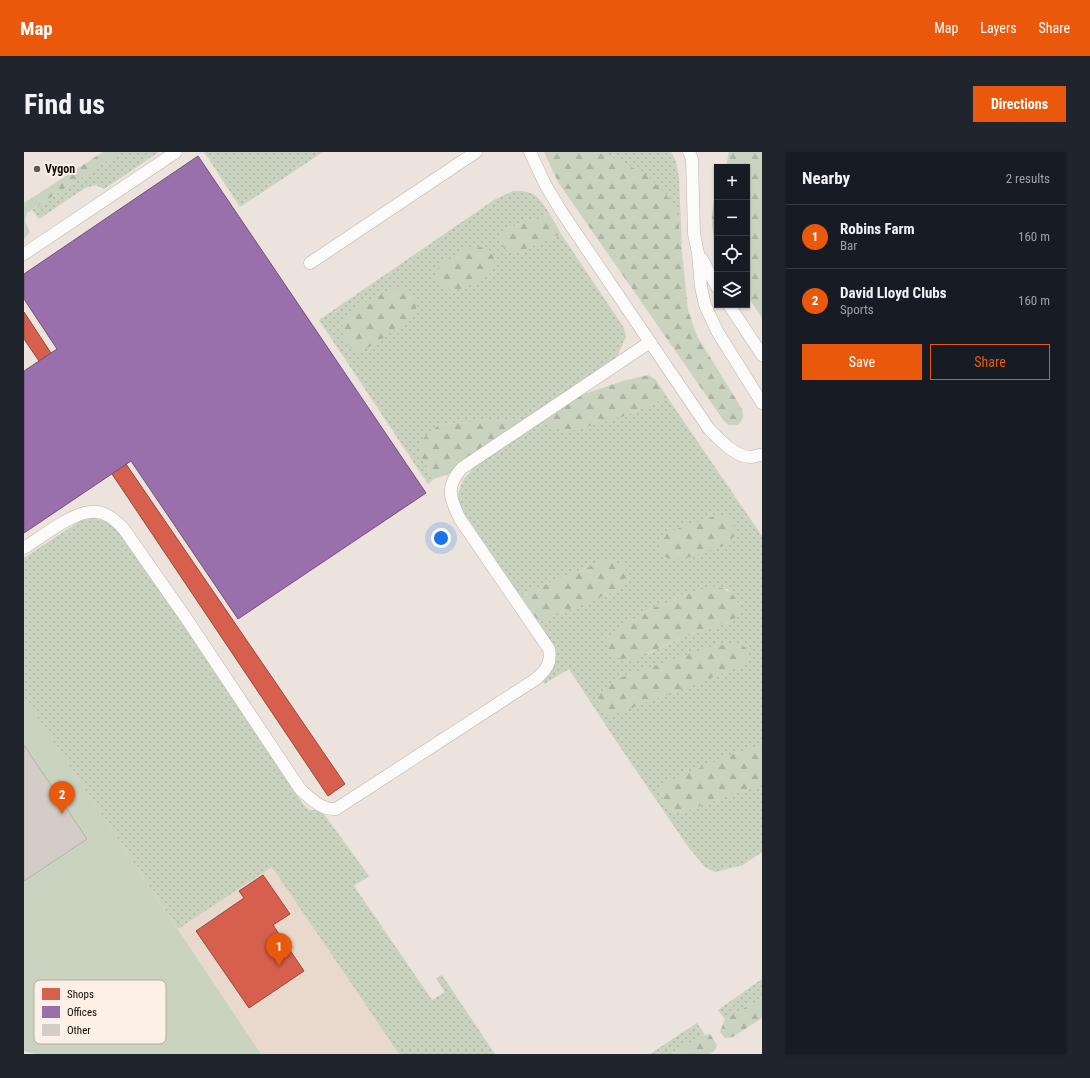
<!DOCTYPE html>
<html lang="en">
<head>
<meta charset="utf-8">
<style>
	body { margin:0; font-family:"Roboto Condensed",sans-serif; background:#20242c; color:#f1f3f6 }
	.controls { position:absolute; right:12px; top:12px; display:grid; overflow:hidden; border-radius:0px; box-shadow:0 1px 3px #0004 }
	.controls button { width:36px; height:36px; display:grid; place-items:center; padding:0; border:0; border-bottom:1px solid #363941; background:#171b24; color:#f1f3f6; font:20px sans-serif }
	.you { position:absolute; left:417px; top:386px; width:14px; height:14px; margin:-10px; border:3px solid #fff; border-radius:50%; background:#1a73e8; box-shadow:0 0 0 6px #1a73e833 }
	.badge { display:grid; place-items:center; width:26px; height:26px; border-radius:50%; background:#ea580c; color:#fff; font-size:13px; font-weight:700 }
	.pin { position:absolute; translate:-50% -33px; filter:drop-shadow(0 1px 2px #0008) }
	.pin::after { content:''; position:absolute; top:21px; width:14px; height:12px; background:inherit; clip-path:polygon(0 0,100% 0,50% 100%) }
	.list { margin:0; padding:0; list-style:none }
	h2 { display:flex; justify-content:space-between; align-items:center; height:52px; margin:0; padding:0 16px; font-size:17px }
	h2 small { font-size:13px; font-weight:400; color:#9ea1a6 }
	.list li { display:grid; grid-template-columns:26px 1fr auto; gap:12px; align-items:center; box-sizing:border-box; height:64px; padding:0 16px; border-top:1px solid #363941 }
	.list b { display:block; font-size:15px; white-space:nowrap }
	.list p { margin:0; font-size:13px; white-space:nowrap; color:#9ea1a6 }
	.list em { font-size:13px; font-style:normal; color:#9ea1a6 }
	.actions { display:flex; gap:8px; padding:12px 16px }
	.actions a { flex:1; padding:9px 0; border:1px solid #ea580c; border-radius:0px; text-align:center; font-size:14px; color:#ea580c }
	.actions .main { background:#ea580c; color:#fff }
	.icon { flex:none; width:22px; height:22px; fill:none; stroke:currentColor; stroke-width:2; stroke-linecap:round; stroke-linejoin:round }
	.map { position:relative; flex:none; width:738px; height:902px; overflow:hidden; border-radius:0px }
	header { display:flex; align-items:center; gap:24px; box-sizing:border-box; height:56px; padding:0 20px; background:#ea580c; color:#fff }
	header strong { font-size:19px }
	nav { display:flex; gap:22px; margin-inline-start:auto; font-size:14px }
	.intro { display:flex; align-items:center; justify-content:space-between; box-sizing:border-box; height:96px; padding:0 24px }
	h1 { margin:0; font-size:28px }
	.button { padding:10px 18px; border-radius:0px; background:#ea580c; color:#fff; font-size:14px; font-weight:700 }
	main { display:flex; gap:24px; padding:0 24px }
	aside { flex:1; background:#171b24; border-radius:0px; box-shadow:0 1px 3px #0004 }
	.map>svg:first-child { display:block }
	.built { fill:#e9d9cc }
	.grass { fill:url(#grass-dots); fill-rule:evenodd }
	.forest { fill:url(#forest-firs) }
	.park { fill:#cad2c0 }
	.shops { fill:#d6604d; stroke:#9b4738 }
	.offices { fill:#9970ab; stroke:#70527a }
	.building { fill:#d3ccc7; stroke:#b6afa9 }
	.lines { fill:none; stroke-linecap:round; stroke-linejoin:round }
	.lane-casing { stroke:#bab3ad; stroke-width:13 }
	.lane { stroke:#fcfbfa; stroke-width:12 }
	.poi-dot { fill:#5e5752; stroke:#fdf0e6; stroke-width:1.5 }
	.labels { text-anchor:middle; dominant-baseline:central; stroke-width:4; stroke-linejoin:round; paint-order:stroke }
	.poi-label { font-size:12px; font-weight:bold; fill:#110c08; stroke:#fdf0e6; text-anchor:start }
	.key { fill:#fdf0e6; stroke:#b6aca3; stroke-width:1 }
	.key-label { font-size:11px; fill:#110c08 }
</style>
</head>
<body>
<header>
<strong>Map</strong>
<nav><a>Map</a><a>Layers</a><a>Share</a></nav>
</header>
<div class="intro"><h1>Find us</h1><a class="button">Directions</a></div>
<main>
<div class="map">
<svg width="738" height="902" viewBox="0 0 738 902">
	<defs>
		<pattern id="grass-dots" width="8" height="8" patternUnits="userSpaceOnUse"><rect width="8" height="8" fill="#cad2c0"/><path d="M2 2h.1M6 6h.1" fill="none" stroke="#acb3a4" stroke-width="1.8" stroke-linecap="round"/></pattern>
		<pattern id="forest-firs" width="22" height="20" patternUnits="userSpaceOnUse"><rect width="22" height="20" fill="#cad2c0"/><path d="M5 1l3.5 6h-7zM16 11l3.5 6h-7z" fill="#acb3a4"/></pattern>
	</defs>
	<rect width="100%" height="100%" fill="#ece3dc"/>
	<polygon class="built" points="248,715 375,902 237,902 154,777"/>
	<g class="grass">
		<polygon points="96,0 135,0 80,37 72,33 61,36 15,67 8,58"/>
		<polygon points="180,0 299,0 216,55"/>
		<polygon points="578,0 647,0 652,9 655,26 658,99 654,63"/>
		<path d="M489,39C511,38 514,45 526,62L482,77L490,102L537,82L600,176L602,185L594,202L584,214L502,267L429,271L414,274L398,306L410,327L404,332L295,168L470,48Z"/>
		<path d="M643,245L738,384V594L711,601L637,637L640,652L649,659L664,658L738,632V700L719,713L691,720L681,715L665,696L594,592L545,517L520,532L519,529L528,518L530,500L515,470L599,436L579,409L496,443L436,355L434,342L439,328L452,313L521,266L598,265ZM703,437L715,452L705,470L661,484L624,502L582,487L602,472L625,457L646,451L670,439Z"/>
		<path d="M68,366C88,370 93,375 106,391L279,652L285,658H297L345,724L330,734L408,848L421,840L412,826L418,823L471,902H375L248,715L154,777L0,546V406L56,369Z"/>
		<polygon points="738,827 738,846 701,867 694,858"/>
		<polygon points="673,871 681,883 674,885 649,902 626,902"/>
	</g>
	<g class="forest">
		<polygon points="79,0 96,0 3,61 1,69 6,80 0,87 0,51"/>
		<polygon points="520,0 578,0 623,23 642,42 654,63 664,158 673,184 718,257 719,266 714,273 705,273 700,269 534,30"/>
		<polygon points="705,0 738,0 738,166 723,143 723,15 702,15"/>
		<path d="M693,39V95C686,77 686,57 693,39Z"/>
		<polygon points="526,62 537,82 490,102 480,97 477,86 482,77"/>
		<path d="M460,95C473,104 472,107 467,121L440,136L427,139L416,133L412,126L415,112L442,97Z"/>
		<path d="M374,135C385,139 388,143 393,154L387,167L339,199L329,200L317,179L320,167L342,150Z"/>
		<polygon points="624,223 632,228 643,245 598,265 543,280 529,276 521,266 551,245 599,229"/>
		<polygon points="502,267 452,313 410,327 398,306 396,292 403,282 414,274 429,271"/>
		<path d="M700,364C708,369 712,374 712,383L699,394L662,406L645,407L638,403L637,391L644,380L688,365Z"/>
		<polygon points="579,409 591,409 601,415 604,427 599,436 515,470 496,443"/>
		<path d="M684,434C702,434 717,444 716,463L705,470L661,484L612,507L597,508L584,499L582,487L602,472L625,457L646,451L670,439Z"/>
		<path d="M705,492L718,493L723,497L722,509L710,517L584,565C565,547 576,540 593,527L688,494Z"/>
		<polygon points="738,594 738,632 664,658 649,659 640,653 637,637 643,630 711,601"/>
		<polygon points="738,846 738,866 709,885 701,886 696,880 701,867"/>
		<polygon points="686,882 693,893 691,898 686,902 649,902 674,885"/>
	</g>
	<polygon class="park" points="0,546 237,902 11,902 0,899"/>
	<g class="shops">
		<polygon points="0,160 27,201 15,209 0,187"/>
		<polygon points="102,312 321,632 304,644 88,322"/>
		<polygon points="239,723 266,762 249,773 280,819 225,856 172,779 220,746 215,739"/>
	</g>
	<polygon class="offices" points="174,4 402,341 214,467 107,309 0,381 0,219 33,197 0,147 0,122"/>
	<polygon class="building" points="0,593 63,687 0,729"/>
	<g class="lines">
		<defs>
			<g id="lane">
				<path d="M506,0L521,32L537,59L685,277C695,287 711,305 727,305C730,305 733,303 736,303"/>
				<polyline points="665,0 668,7 670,82 674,101 677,135 681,153 693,179 738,251"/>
				<polyline points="0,102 152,0"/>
				<polyline points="678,107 693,135"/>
				<polyline points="286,111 452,0"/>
				<polyline points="705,153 738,203"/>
				<path d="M0,396C16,386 48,361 66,360C80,358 90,367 99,376L162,466L276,637C286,646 297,658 312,657L512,527C522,518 528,511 525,497L436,367C426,347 421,334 438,316L626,190"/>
			</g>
		</defs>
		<use href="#lane" class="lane-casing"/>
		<use href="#lane" class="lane"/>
	</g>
	<circle class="poi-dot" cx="13" cy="17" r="4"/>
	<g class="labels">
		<g class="poi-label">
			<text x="21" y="17">Vygon</text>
		</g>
	</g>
	<rect x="10" y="828" width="132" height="64" rx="6" class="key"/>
	<rect x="18" y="836" width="18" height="12" fill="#d6604d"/>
	<rect x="18" y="854" width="18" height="12" fill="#9970ab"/>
	<rect x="18" y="872" width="18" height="12" fill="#d3ccc7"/>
	<g class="key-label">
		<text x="43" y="846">Shops</text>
		<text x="43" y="864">Offices</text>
		<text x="43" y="882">Other</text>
	</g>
</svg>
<div class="controls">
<button>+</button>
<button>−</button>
<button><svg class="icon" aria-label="locate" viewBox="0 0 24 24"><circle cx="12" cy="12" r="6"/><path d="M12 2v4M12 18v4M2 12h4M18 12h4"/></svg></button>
<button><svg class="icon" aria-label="layers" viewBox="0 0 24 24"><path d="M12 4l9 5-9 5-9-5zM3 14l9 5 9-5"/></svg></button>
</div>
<div class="you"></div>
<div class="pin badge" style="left:255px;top:814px">1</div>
<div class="pin badge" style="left:38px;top:662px">2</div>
</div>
<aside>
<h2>Nearby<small>2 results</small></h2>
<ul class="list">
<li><span class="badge">1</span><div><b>Robins Farm</b><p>Bar</p></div><em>160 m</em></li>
<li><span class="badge">2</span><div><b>David Lloyd Clubs</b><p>Sports</p></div><em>160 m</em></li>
</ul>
<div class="actions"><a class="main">Save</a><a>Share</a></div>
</aside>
</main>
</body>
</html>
